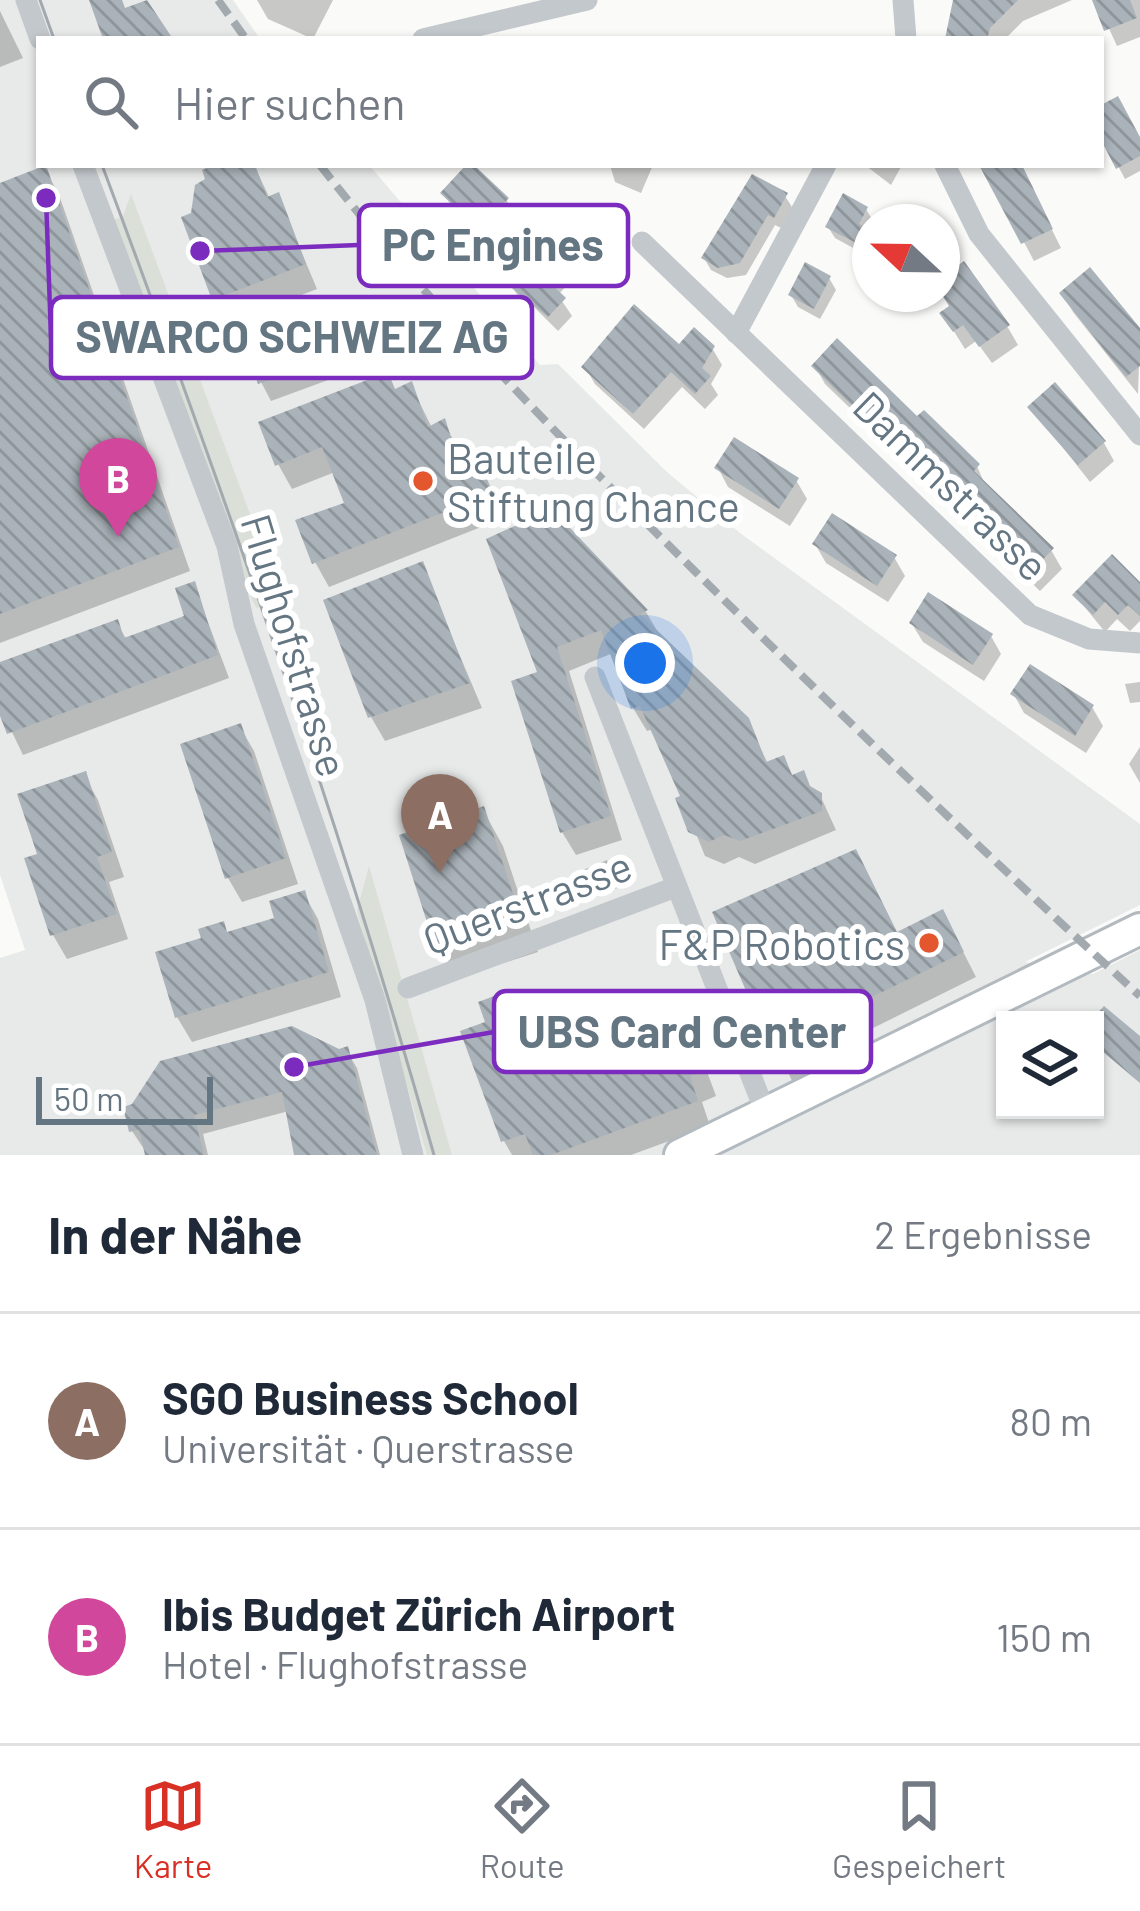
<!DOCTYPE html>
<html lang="de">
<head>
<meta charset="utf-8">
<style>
	body { margin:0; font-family:Barlow,sans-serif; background:#f6f6f7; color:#1f2937 }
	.controls { position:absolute; right:36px; bottom:36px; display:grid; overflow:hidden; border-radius:0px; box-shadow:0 3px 9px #0004 }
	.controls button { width:108px; height:108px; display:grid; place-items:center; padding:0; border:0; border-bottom:3px solid #e0e1e3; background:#fff; color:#1f2937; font:60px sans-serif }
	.compass { position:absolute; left:852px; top:204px; width:108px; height:108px; border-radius:50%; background:#fff; box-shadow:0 3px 9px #0004; rotate:292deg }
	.scale { position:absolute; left:36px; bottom:30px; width:177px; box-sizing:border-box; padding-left:12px; border:6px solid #657683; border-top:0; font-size:33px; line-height:42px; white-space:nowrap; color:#657683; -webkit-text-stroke:9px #fff; paint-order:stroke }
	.you { position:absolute; left:645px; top:663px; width:42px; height:42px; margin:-30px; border:9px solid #fff; border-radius:50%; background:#1a73e8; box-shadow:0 0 0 18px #1a73e833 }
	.badge { display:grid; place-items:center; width:78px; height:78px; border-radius:50%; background:#d93025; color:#fff; font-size:39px; font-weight:700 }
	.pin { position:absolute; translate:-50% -99px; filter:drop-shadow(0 3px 6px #0008) }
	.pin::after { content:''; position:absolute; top:63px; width:42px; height:36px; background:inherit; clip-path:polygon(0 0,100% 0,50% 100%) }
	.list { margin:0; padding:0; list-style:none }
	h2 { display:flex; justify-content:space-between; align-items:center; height:156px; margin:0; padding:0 48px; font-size:51px }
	h2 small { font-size:39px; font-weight:400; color:#747a83 }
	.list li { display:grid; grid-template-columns:78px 1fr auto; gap:36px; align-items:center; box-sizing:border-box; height:216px; padding:0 48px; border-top:3px solid #e0e1e3 }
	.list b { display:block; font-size:45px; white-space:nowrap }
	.list p { margin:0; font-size:39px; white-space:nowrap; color:#747a83 }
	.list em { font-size:39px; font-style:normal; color:#747a83 }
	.icon { flex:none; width:66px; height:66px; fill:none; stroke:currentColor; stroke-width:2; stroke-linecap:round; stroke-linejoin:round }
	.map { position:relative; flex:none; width:1140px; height:1155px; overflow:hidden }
	.search { position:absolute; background:#fff; box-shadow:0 3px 9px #0004; left:36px; right:36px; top:36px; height:132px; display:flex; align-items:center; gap:30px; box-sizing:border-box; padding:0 42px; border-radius:0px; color:#747a83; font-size:45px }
	.sheet { height:588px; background:#fff }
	nav { display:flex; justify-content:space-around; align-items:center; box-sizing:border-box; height:168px; border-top:3px solid #e0e1e3; background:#fff; font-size:33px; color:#747a83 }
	nav a { display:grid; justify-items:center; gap:6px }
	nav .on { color:#d93025 }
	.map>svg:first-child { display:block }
	.built { fill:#e8e9e9; fill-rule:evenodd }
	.green { fill:#dadfd7 }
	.shadow { fill:#0003 }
	.building { fill:url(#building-back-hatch) }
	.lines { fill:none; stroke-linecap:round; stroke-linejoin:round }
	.secondary-casing { stroke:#b3babf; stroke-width:36 }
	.street { stroke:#c3c8cc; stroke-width:21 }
	.secondary { stroke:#fff; stroke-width:30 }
	.tram { stroke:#a2aab0; stroke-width:3 }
	.rail { stroke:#a2aab0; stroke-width:8; stroke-dasharray:18 9; stroke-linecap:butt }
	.poi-dot { fill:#e4572e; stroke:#fff; stroke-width:4.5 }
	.labels { text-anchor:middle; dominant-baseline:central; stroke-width:12; stroke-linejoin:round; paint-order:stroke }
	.poi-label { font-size:42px; fill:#657683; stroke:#fff; text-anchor:start }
	.street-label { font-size:42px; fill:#657683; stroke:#fff }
	.leader { fill:none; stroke:#7b2cbf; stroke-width:4.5 }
	.callout-dot { fill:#7b2cbf; stroke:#fff; stroke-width:4.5 }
	.callout { fill:#fff; stroke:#7b2cbf; stroke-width:4.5 }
	.callout-label { font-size:45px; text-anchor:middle; font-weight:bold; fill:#657683 }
</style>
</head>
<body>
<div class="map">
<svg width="1140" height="1155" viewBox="0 0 1140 1155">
	<defs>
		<pattern id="building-back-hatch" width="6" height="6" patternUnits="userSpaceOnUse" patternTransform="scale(3)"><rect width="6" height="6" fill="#aab3b9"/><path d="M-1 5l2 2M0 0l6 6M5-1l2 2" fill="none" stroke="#8e969c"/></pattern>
	</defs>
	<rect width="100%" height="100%" fill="#fafaf8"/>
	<path class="built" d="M0,0H233L260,39H39V165H369L540,365L558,364L667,472L740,533L1140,824V905L1025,962L1093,974L1140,950V1155H0V958L25,950L0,875ZM1005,1020H1095V1110H1005Z"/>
	<g class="green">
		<polygon points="131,194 279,592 283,600 257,608 253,602 114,220 123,216"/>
		<polygon points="369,866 452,1155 427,1155 357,911"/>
	</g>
	<g class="shadow">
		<polygon points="257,0 333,0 313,39 268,19"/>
		<polygon points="960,0 1072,0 1023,21 1005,39 948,39"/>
		<polygon points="1096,0 1140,0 1140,37 1117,46"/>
		<polygon points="0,11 23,58 0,67"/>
		<polygon points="1101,109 1140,143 1140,171 1125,179 1101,134"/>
		<polygon points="222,165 254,165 270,199 278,196 317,289 229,323 214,298 193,215"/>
		<polygon points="610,165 653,165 641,193 615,182"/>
		<polygon points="865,165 902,165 891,185"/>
		<polygon points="983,165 1020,165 1061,248 1034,261"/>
		<polygon points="44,169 58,192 190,571 0,643 0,186"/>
		<polygon points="444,193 506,199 515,215 510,220 569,283 558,295 572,316 558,331 531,304 527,308 497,266 505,258 453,209"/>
		<polygon points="785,196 792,207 781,228 775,225 746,275 727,278 711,270 704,258"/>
		<polygon points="866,209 873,221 866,255 835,238 828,227"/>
		<polygon points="829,278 836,290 820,319 798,307 791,295"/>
		<polygon points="942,281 1007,326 1018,345 992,363 976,341 965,349 943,314 952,308"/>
		<polygon points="1063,294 1140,335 1138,394 1073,312"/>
		<polygon points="356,306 380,361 271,401 261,382"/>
		<polygon points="712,348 722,365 711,384 718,395 705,409 682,387 644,429 595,384 585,367 679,349"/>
		<polygon points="815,366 918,421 977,466 986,487 1051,550 1062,569 1040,591 987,540 978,520 885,430 879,436 825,384"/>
		<polygon points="411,385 432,428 444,422 461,455 472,450 504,518 329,587 315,562 348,505 335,472 292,489 278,464"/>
		<polygon points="1031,407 1104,443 1114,461 1090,482"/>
		<polygon points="718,468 796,480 807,499 790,526 728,487"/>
		<polygon points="551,513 646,612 659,634 747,720 768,764 782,758 794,778 820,795 836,830 755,864 739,857 724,864 705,856 654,729 647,731 633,708 613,653 569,671 622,840 576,855 562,832 541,674"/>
		<polygon points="815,544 894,557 905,576 888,602 826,563"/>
		<polygon points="421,564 482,708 385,741 371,717"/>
		<polygon points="194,585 229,678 23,755 0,707 0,665 116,622 127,640 187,618"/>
		<polygon points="1140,586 1140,621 1130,631 1117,619 1105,632 1075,595"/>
		<polygon points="912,624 991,636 1001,654 984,681 923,642"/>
		<polygon points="1140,682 1140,702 1130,703 1125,684"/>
		<polygon points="1014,695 1092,707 1103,726 1086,753 1024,713"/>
		<polygon points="240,727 254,751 298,884 242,902 228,878"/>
		<polygon points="1140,747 1140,783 1129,764"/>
		<polygon points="84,775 98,800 124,877 109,882 128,939 67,959 53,935 41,856"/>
		<polygon points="483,810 503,846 538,952 458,978 437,943"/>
		<polygon points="607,860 620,887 593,897 581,871"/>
		<polygon points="304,894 318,919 341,997 192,1042 177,1017 228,935 278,920"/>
		<polygon points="716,914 956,938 976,977 855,1037 859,1047 792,1081"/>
		<polygon points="510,994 519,1010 529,1006 559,1073 672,1031 682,1048 692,1045 706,1069 716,1096 702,1102 710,1126 631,1155 512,1155 504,1141 489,1023"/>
		<polygon points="346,1050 357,1068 380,1155 299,1155 289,1111 203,1134 208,1155 148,1155 132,1131"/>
	</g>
	<g class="building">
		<polygon points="89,0 122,0 125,8 147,0 173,39 103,39"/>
		<polygon points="953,0 1018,0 990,28 987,39 945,39"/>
		<polygon points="1092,0 1130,0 1137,18 1104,31"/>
		<polygon points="1118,96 1140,137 1140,156 1116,169 1101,140 1101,105"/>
		<polygon points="46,165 179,547 0,614 0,183"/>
		<polygon points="214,165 255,165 267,197 279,192 306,264 212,300 181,217 191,213 195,185 205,179 202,170"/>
		<polygon points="466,165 474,165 509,198 500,207 563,266 548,281 566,298 548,317 503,281 507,278 494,265 505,254 440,193"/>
		<polygon points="979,165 1022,165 1053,229 1021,244"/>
		<polygon points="752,174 788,193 774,218 768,215 740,263 718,268 701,258"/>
		<polygon points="843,193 868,207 859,224 868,229 860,245 825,227"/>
		<polygon points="964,261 1010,325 979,347 963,325 953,332 939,313 949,306 942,295 942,277"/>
		<polygon points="805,262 831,276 814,309 788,295"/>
		<polygon points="1090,267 1140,328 1140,366 1126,377 1059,293"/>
		<polygon points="358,302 372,342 258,384 244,344"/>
		<polygon points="634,304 679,344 694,327 715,346 702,368 711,376 695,394 671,372 633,414 581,367"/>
		<polygon points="837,338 917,416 924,410 980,464 974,471 1054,548 1028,575 973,521 978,516 873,414 867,420 811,366"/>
		<polygon points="388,372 395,389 412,381 428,427 445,418 456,454 473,446 493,493 312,564 295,520 344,503 322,447 275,466 258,422"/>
		<polygon points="1055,382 1106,441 1078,465 1027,407"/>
		<polygon points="734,437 799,478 779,509 714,468"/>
		<polygon points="552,509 648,610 640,614 749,718 766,762 784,755 792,775 804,770 810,786 822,793 822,811 740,841 724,835 709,842 688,832 675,798 680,796 640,706 631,709 601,630 557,647 611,816 560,833 511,681 537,672 486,539"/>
		<polygon points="832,513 897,555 877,586 812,544"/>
		<polygon points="1112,554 1140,582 1140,616 1128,605 1118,615 1105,602 1093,615 1072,595"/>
		<polygon points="423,561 470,683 368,718 323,600"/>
		<polygon points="195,581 218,655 7,734 0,716 0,662 118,619 124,638 184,616 175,588"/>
		<polygon points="928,592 993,634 973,665 909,623"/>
		<polygon points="1030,664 1094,705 1075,736 1010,694"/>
		<polygon points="241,723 286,858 225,879 180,744"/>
		<polygon points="86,771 112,852 97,857 117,914 50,936 24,858 37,854 17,794"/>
		<polygon points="484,806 520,915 434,944 399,835"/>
		<polygon points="856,849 897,932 943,909 964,952 843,1011 848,1021 775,1058 712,912"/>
		<polygon points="305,890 329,972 175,1018 155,952 201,938 198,929 224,921 227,932 274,918 269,901"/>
		<polygon points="511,990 517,1007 531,1002 556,1071 674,1027 681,1046 693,1041 704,1071 690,1076 698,1101 551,1155 533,1155 525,1134 501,1142 460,1031 485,1022 478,1002"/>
		<polygon points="1104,1006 1140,1036 1140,1083 1095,1045 1095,1016"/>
		<polygon points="292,1026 339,1049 348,1046 377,1155 294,1155 282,1092 194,1115 204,1155 145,1155 139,1130 129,1132 123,1107 132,1104 160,1061"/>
	</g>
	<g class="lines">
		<defs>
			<polyline id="secondary" points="680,1155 1140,929"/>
		</defs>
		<use href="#secondary" class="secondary-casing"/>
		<g class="street">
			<polyline points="26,0 40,39"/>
			<polyline points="903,0 906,39"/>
			<polyline points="423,39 587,0"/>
			<polyline points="83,165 227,546 244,624 375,1000 413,1155"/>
			<polyline points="945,165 979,234 1140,435"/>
			<polyline points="642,242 1030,615 1089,639 1140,643"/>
			<polyline points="736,333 826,165"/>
			<polyline points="595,677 766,1114"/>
			<polyline points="408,988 673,888"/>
		</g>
		<use href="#secondary" class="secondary"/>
		<g class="tram">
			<polyline points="40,0 54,39"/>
			<path d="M102,165C224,492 339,818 434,1155"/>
		</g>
		<g class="rail">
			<polyline points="218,0 246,39"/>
			<path d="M320,165C440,319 578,456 717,593C856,729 996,864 1140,996"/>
		</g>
	</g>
	<g class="poi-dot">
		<circle cx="423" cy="481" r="12"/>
		<circle cx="929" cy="943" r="12"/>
	</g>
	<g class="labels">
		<g class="poi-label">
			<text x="447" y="457">Bauteile<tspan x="447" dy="48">Stiftung Chance</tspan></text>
			<text x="905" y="943" text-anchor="end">F&amp;P Robotics</text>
		</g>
		<g class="street-label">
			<text transform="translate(952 485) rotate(44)">Dammstrasse</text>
			<text transform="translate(296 645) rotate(73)">Flughofstrasse</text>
			<text transform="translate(527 901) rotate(-21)">Querstrasse</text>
		</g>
	</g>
	<path class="leader" d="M200 251L359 245M46 198L51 337M294 1067L494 1032"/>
	<g class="callout-dot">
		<circle cx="200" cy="251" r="12"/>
		<circle cx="46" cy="198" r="12"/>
		<circle cx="294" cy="1067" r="12"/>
	</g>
	<g class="callout">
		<rect x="359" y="205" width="269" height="81" rx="12"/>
		<rect x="51" y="297" width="481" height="81" rx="12"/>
		<rect x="494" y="991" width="377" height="81" rx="12"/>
	</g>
	<g class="callout-label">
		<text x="493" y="261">PC Engines</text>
		<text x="292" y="353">SWARCO SCHWEIZ AG</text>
		<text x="682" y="1048">UBS Card Center</text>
	</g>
</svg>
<div class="controls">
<button><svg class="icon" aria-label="layers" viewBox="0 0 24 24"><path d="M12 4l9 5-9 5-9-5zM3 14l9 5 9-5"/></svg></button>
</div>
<svg class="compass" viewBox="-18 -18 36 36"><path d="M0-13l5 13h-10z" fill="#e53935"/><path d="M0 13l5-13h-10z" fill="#747a83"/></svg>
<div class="scale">50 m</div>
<div class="you"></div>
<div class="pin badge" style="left:440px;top:873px;background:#8d6e63">A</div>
<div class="pin badge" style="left:118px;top:537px;background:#d1479c">B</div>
<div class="search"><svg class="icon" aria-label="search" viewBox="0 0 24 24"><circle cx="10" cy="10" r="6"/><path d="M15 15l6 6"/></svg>Hier suchen</div>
</div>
<section class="sheet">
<h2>In der Nähe<small>2 Ergebnisse</small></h2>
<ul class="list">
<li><span class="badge" style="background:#8d6e63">A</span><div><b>SGO Business School</b><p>Universität · Querstrasse</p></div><em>80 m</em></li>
<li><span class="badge" style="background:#d1479c">B</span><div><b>Ibis Budget Zürich Airport</b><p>Hotel · Flughofstrasse</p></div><em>150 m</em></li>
</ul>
</section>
<nav>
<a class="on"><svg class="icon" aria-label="map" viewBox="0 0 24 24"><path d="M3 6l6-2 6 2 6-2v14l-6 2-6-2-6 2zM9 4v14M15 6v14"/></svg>Karte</a>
<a><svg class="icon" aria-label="directions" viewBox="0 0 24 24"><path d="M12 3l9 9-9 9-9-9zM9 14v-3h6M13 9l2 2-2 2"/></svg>Route</a>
<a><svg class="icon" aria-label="saved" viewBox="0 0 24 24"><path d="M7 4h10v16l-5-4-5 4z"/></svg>Gespeichert</a>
</nav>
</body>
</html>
